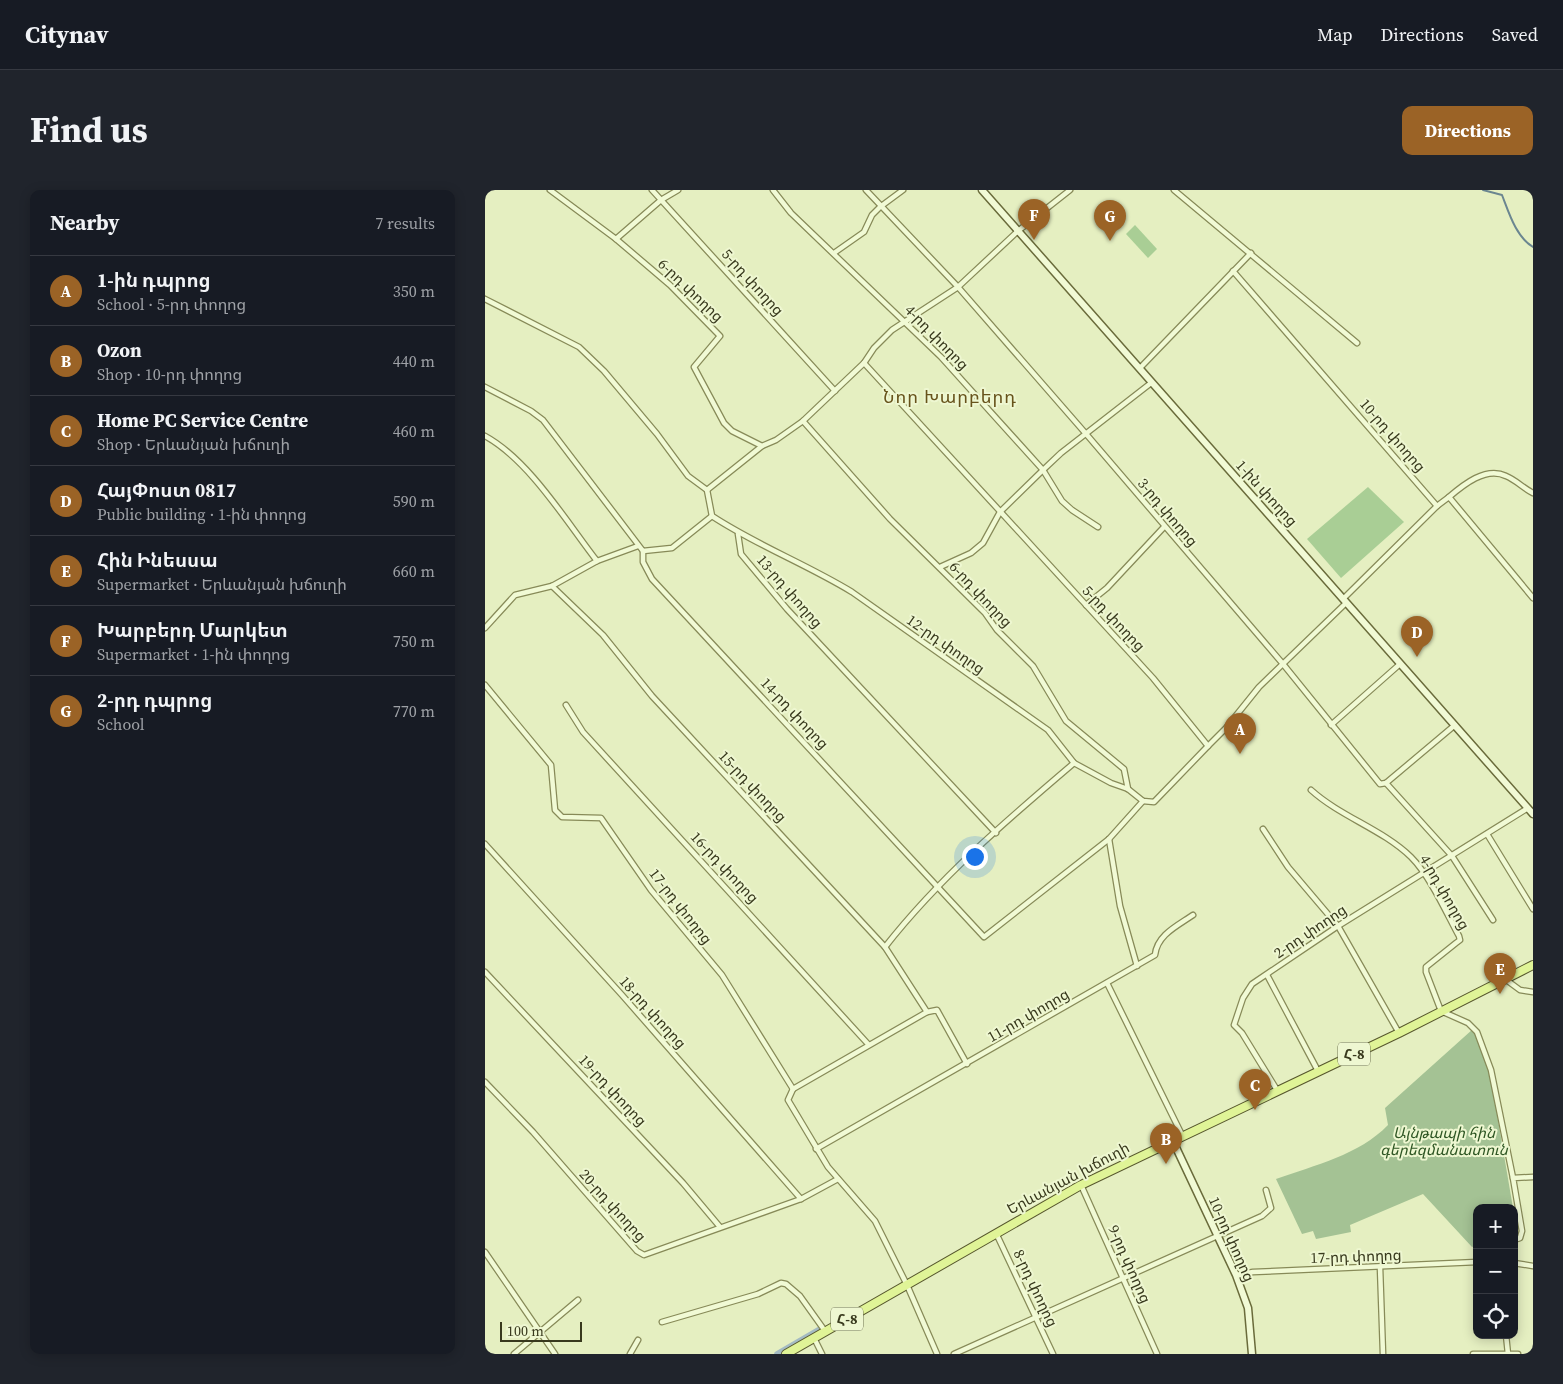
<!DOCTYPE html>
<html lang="en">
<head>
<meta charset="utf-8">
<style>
	body { margin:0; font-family:"Source Serif 4","Noto Sans Armenian",serif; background:#20242c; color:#f1f3f6 }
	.controls { position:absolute; right:15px; bottom:15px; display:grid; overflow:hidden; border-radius:10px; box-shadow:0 2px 12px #0003 }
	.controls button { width:45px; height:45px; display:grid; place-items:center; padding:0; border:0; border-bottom:1px solid #363941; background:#171b24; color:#f1f3f6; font:25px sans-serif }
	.scale { position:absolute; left:15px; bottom:12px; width:82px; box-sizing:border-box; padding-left:5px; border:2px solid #38391d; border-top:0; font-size:14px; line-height:18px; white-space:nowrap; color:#38391d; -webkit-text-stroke:4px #eef7d1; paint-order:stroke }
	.you { position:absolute; left:489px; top:666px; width:18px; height:18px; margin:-12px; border:4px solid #fff; border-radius:50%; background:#1a73e8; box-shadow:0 0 0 8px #1a73e833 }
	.badge { display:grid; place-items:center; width:32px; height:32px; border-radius:50%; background:#9b6326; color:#fff; font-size:16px; font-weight:700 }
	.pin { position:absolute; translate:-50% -41px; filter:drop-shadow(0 1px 2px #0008) }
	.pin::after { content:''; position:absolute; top:26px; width:18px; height:15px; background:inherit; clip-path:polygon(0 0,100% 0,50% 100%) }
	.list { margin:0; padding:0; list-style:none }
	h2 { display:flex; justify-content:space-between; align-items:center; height:65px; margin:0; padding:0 20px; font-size:21px }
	h2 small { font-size:16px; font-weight:400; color:#9ea1a6 }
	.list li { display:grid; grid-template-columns:32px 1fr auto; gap:15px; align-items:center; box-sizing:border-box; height:70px; padding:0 20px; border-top:1px solid #363941 }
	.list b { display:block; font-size:19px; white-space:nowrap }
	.list p { margin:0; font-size:16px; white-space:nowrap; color:#9ea1a6 }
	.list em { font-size:16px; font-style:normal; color:#9ea1a6 }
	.icon { flex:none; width:28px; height:28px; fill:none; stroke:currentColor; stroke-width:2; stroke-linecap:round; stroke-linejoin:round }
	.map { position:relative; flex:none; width:1048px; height:1164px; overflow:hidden; border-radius:10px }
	header { display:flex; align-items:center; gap:30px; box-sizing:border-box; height:70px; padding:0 25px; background:#171b24; border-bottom:1px solid #363941 }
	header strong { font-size:24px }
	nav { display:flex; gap:28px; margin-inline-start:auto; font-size:18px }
	.intro { display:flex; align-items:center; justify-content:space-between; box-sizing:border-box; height:120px; padding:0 30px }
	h1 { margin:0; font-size:35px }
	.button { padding:12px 22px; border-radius:10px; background:#9b6326; color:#fff; font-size:18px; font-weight:700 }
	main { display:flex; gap:30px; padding:0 30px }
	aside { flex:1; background:#171b24; border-radius:10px; box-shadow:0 2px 12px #0003 }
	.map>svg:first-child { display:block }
	.green { fill:#a9ce95 }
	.cemetery { fill:#a4c294 }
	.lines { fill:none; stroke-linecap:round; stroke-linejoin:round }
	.stream { stroke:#6b8690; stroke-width:2 }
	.canal { stroke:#a4bbc2; stroke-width:5.5 }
	.street-casing { stroke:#878a58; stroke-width:7 }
	.secondary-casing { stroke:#6a6b3b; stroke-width:9 }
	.primary-casing { stroke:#57572d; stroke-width:10 }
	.street { stroke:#f1fad5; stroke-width:4.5 }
	.secondary { stroke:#f1fad5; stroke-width:6 }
	.primary { stroke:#e0f497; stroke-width:8 }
	.labels { text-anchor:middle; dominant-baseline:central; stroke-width:4; stroke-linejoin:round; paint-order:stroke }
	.shield { fill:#eef7d1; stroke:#6f7253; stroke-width:1 }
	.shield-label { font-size:14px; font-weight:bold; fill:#38391d }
	.street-label { font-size:15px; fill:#38391d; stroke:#eef7d1 }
	.park-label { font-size:15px; font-style:italic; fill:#2e5623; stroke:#eef7d1 }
	.quarter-label { font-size:18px; letter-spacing:1px; fill:#67531b; stroke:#eef7d1 }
</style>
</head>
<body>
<header>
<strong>Citynav</strong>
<nav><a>Map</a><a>Directions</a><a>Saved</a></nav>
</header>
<div class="intro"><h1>Find us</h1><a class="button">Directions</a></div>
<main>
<aside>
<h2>Nearby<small>7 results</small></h2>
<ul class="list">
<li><span class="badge">A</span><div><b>1-ին դպրոց</b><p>School · 5-րդ փողոց</p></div><em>350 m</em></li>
<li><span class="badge">B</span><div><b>Ozon</b><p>Shop · 10-րդ փողոց</p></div><em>440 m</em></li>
<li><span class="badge">C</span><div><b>Home PC Service Centre</b><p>Shop · Երևանյան խճուղի</p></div><em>460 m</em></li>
<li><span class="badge">D</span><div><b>ՀայՓոստ 0817</b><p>Public building · 1-ին փողոց</p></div><em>590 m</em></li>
<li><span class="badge">E</span><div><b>Հին Ինեսսա</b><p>Supermarket · Երևանյան խճուղի</p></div><em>660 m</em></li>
<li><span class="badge">F</span><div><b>Խարբերդ Մարկետ</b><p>Supermarket · 1-ին փողոց</p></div><em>750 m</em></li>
<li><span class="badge">G</span><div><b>2-րդ դպրոց</b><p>School</p></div><em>770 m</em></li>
</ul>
</aside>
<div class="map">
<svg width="1048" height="1164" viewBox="0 0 1048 1164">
	<rect width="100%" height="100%" fill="#e5efc1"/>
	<g class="green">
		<polygon points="650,35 672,59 663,68 641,44"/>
		<polygon points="883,297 919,332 856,388 822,349"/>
	</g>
	<path class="cemetery" d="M988,839L1005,883L1028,1018H992V1055L987,1057L938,1004L865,1035L866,1042L831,1049L828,1041L817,1044L791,989C830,975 874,965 903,935L900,918Z"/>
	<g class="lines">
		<path class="stream" d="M998,0L1017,5C1024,23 1031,47 1048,57"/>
		<polyline class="canal" points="292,1164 335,1139"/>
		<defs>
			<g id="street">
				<polyline points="65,0 131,49 185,95 235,146 209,177 239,233 247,241 277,256"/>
				<polyline points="167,0 350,201"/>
				<polyline points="288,0 306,23 456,167 558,280 577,311 587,320 613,337"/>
				<polyline points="381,0 473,97 602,245 798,474 895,594 901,593 970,535"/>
				<polyline points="689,0 872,153"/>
				<polyline points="131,49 176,10 193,0"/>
				<polyline points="349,63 379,42 387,25 395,17 418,0"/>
				<polyline points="748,81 952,316"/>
				<path d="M0,109L94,157L119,181L172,244L203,286L222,300L227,326C271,355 321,374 367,402L563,540L589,573L626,593L643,599L658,611L669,612L723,556"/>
				<polyline points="379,173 668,488 723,556 741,538 774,497 861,413"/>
				<polyline points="655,178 766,63"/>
				<polyline points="0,197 46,221 58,230 158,361 187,358 227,326"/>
				<polyline points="318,231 405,329 500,423 512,440 548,476 581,531 639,579 643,599"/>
				<path d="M0,246C44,270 81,331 112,371"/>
				<polyline points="222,300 277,256 291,250 318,231 379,173 389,158 407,140 473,97 533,41 585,0"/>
				<path d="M964,307C978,295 1001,276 1021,286C1031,290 1038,298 1048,303"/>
				<polyline points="253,344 256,364 302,419 511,643"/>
				<polyline points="158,361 158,372 167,389 499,747 624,649 658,611"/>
				<polyline points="455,377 486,363 498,353 515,322 558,280 576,263 666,193"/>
				<polyline points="67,396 118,445 167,506 400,757 442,822"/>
				<polyline points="858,409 952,316 964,307 1048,408"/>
				<polyline points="601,415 622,398 679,337"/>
				<polyline points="0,438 30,405 67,396 112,371 153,356"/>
				<polyline points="0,495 66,575 70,620 77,627 116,628 166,700 237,785 308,899"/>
				<polyline points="81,515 98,542 383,854"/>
				<polyline points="846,535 915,474"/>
				<polyline points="901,593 967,666 1008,730"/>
				<path d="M826,600C856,627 897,639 926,667C945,686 961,722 974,746L975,750L971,753L941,777V782L956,821L983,833L992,842L1006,880L1028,988"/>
				<polyline points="778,639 803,677 853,736 914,843"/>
				<polyline points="1002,644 1048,719"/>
				<polyline points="624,649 635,716 652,776"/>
				<polyline points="0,654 137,805 316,1009"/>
				<path d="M400,757C454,688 522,630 589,573"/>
				<polyline points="0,782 198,993 235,1037"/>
				<polyline points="782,785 833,881"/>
				<polyline points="1020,789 1035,800 1048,802"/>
				<polyline points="622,793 697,945"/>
				<polyline points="0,892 48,942 152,1061 159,1065 316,1009 353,989"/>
				<polyline points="308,899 303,910 343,977 390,1031 422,1095 452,1164"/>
				<polyline points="308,899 442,822 452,820 482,874"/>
				<polyline points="792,900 757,843 749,835 758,808 767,794 853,736 1043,618"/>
				<path d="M331,959L670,765C672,745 692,736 708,725"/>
				<polyline points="596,995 672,1164"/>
				<polyline points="511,1043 568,1164"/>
				<polyline points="1029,1050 1035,1048 1037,1041 1028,988 1048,987"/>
				<polyline points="0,1062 70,1164"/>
				<polyline points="1029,1073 1048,1076"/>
				<polyline points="895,1077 898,1164"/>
				<polyline points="751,1085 768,1082 992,1072"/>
				<polyline points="177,1132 273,1104 296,1093 301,1094 315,1106 340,1141"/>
				<polyline points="1021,1145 1023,1164"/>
				<polyline points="329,1148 337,1164"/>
				<polyline points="29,1164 93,1110"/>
				<polyline points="145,1164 153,1150"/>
				<polyline points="469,1164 777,1026 786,1018 781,1000"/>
				<polyline points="988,1164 1033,1164"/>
			</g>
			<g id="secondary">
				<polyline points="497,0 1048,624"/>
				<polyline points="687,949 751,1085 763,1118 767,1164"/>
			</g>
			<polyline id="primary" points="301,1164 596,995 914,843 1048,775"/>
		</defs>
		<use href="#street" class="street-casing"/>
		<use href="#secondary" class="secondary-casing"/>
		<use href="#primary" class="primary-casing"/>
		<use href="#street" class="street"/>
		<use href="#secondary" class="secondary"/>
		<use href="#primary" class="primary"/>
	</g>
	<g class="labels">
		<g class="shield">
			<rect x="853" y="852.5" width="32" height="23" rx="4"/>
			<rect x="346" y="1117.5" width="32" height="23" rx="4"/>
		</g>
		<g class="shield-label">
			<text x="869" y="864">Հ-8</text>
			<text x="362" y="1129">Հ-8</text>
		</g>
		<g class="street-label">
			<text transform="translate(268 92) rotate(48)">5-րդ փողոց</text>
			<text transform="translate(206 100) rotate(44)">6-րդ փողոց</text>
			<text transform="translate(452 147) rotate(46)">4-րդ փողոց</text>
			<text transform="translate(908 245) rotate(49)">10-րդ փողոց</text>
			<text transform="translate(782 303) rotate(48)">1-ին փողոց</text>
			<text transform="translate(683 322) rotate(50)">3-րդ փողոց</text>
			<text transform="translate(305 401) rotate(49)">13-րդ փողոց</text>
			<text transform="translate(496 404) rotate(47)">6-րդ փողոց</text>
			<text transform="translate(629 428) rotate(47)">5-րդ փողոց</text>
			<text transform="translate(461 454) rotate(35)">12-րդ փողոց</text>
			<text transform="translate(310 523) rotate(47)">14-րդ փողոց</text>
			<text transform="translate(268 596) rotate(47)">15-րդ փողոց</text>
			<text transform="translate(240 677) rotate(47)">16-րդ փողոց</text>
			<text transform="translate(960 702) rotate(60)">4-րդ փողոց</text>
			<text transform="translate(196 716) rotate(52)">17-րդ փողոց</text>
			<text transform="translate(825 741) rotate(-34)">2-րդ փողոց</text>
			<text transform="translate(168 822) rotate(48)">18-րդ փողոց</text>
			<text transform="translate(543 825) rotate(-30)">11-րդ փողոց</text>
			<text transform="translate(128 900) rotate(47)">19-րդ փողոց</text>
			<text transform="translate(583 988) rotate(-28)">Երևանյան խճուղի</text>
			<text transform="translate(128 1015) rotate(48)">20-րդ փողոց</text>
			<text transform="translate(747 1049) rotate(66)">10-րդ փողոց</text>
			<text transform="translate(871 1066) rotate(-2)">17-րդ փողոց</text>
			<text transform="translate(645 1074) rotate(66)">9-րդ փողոց</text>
			<text transform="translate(551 1098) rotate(65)">8-րդ փողոց</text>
		</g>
		<g class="park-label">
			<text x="959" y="942">Այնթապի հին<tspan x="959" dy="17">գերեզմանատուն</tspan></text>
		</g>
		<g class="quarter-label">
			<text x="465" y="206">Նոր Խարբերդ</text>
		</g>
	</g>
</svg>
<div class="controls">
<button>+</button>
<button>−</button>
<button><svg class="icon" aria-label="locate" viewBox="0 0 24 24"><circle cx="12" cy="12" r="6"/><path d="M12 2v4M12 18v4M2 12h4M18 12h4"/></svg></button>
</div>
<div class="scale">100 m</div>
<div class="you"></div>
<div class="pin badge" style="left:755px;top:564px">A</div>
<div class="pin badge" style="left:681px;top:974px">B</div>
<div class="pin badge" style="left:770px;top:920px">C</div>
<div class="pin badge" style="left:932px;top:467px">D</div>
<div class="pin badge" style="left:1015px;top:804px">E</div>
<div class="pin badge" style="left:549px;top:50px">F</div>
<div class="pin badge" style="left:625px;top:51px">G</div>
</div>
</main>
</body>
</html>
